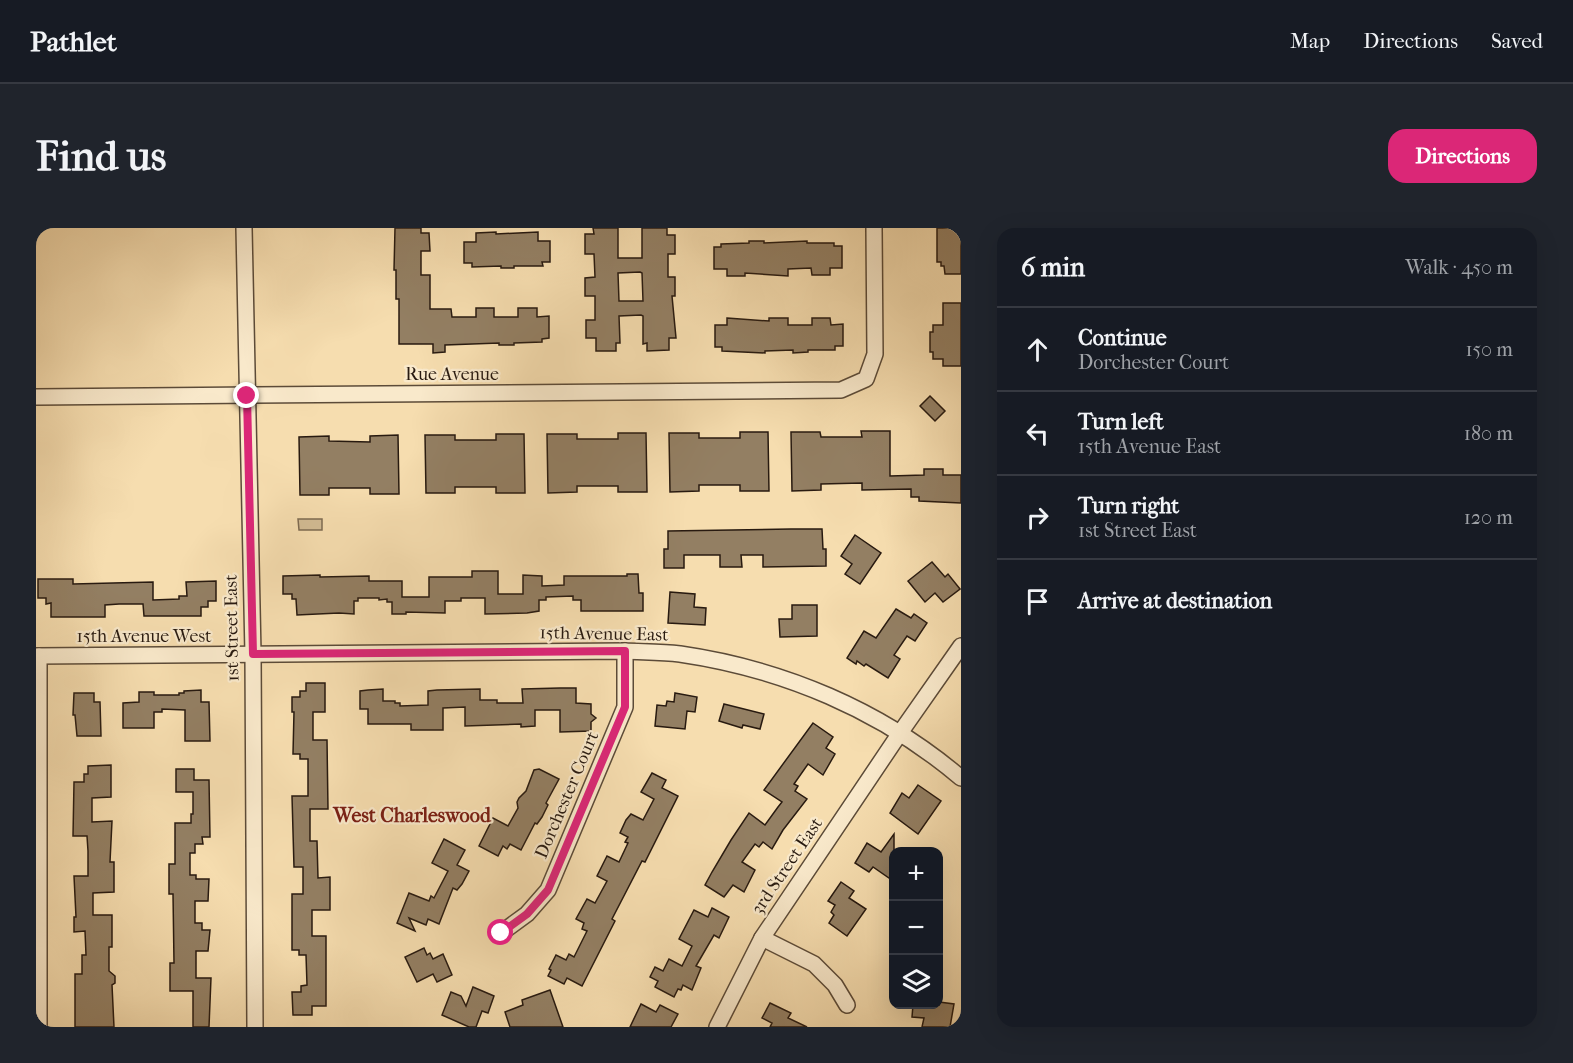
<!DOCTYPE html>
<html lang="en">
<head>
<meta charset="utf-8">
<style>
	body { margin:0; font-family:"IM FELL French Canon",serif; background:#20242c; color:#f1f3f6 }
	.controls { position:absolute; right:18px; bottom:18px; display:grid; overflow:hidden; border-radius:12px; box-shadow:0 6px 24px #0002 }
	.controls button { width:54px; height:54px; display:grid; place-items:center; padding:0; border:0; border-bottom:2px solid #363941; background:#171b24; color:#f1f3f6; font:30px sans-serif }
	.stop { position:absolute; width:18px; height:18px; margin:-14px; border:4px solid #db2777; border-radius:50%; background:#fff }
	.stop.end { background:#db2777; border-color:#fff; box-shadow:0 2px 6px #0008 }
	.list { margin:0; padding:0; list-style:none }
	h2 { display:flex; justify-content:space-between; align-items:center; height:78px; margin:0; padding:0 24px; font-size:26px }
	h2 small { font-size:20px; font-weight:400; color:#9ea1a6 }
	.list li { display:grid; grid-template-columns:39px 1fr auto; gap:18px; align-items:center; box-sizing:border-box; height:84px; padding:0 24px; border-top:2px solid #363941 }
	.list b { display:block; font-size:22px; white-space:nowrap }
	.list p { margin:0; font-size:20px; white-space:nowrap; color:#9ea1a6 }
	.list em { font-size:20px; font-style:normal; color:#9ea1a6 }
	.icon { flex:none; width:33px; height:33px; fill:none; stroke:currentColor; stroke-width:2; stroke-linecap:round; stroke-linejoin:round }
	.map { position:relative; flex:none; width:925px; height:799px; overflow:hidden; border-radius:18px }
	header { display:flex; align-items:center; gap:36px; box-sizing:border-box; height:84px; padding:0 30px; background:#171b24; border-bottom:2px solid #363941 }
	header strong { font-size:28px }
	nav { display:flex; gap:33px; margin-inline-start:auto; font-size:21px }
	.intro { display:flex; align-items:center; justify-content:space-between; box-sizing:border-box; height:144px; padding:0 36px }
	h1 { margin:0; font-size:42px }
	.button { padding:15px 27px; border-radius:18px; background:#db2777; color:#fff; font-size:21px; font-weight:700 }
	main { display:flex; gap:36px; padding:0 36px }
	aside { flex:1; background:#171b24; border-radius:18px; box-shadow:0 6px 24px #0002 }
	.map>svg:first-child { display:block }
	.green { fill:#d3bc94; stroke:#7e6b52; stroke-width:1.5 }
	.building { fill:#937f63; stroke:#281a10; stroke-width:1.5; fill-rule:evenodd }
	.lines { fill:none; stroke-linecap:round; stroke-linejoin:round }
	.minor-casing { stroke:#5c4b38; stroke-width:18 }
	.minor { stroke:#f9e9cb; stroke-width:15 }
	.route { stroke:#db2777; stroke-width:8 }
	.labels { text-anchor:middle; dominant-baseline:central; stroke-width:4.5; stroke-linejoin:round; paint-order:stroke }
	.street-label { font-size:18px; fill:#281a10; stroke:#f9e9cb }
	.neighbourhood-label { font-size:20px; font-weight:bold; fill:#7a1f14; stroke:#f9e9cb }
</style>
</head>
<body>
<header>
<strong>Pathlet</strong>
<nav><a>Map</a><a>Directions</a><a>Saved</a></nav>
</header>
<div class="intro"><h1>Find us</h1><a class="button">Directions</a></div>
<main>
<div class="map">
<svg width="925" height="799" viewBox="0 0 925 799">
	<rect width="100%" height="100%" fill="#f6ddaf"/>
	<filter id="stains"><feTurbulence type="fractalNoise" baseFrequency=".00333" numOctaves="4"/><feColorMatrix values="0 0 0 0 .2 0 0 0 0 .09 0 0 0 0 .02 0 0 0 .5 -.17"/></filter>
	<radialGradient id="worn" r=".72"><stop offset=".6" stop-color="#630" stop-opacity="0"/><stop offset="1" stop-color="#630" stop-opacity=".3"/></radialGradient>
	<polygon class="green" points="262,291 286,291 286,302 263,302"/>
	<g class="building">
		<polygon points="359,0 385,0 385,5 393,5 394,23 385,23 385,47 394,47 394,81 415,81 416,89 440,89 440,80 458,80 458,89 482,89 482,80 501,80 501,89 513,88 513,110 506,111 506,114 478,115 478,117 463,117 463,115 409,117 409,124 397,125 397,116 363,116 363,71 360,71 360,42 358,42"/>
		<path d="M557,0H582V30H606V0H631V7H639V26H632V49H639V68H636L640,110H633V122L611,123V115L607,116V88L605,87L583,88L584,115H580V123H560V110H550V92H559V68H549V50L559,49L558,26H549V6H558ZM604,44L606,45L607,73H583L582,45Z"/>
		<polygon points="901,0 925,0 925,46 909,46 908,38 905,38 905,34 901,34"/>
		<polygon points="460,4 460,6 502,4 502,13 514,13 514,34 506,34 507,38 478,38 478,40 465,40 465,38 436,39 436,35 428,35 428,14 440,14 440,5"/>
		<polygon points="713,13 728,13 728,15 771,13 771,15 798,15 798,18 806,18 806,40 794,40 794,47 776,47 775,40 752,41 752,48 709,45 709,48 691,48 691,41 678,41 678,19 685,19 685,16 713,15"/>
		<polygon points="907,75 925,75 925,138 907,138 907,131 897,131 897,124 894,124 894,104 897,104 897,97 907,97"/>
		<polygon points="691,90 733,93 733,90 752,90 752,97 776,97 776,90 794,90 795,97 807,96 807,118 799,118 799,122 772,122 772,124 757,125 757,122 729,123 729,125 686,123 686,119 679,119 679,97 691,97"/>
		<polygon points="894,168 909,183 899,193 884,178"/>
		<polygon points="825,203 854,203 854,248 888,247 888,241 907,241 907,247 925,247 925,275 883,273 883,269 875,269 875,261 826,262 826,255 785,256 785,262 756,263 755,204 784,204 785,209 826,209"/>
		<polygon points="704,204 732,204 733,263 704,263 704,257 663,257 663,263 634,264 633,205 663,205 663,210 704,210"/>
		<polygon points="582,205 610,205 611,264 582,264 582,258 541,258 541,264 512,265 511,206 541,206 541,211 582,211"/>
		<polygon points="460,206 488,206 489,265 460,265 460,259 419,259 419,265 390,265 389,207 419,207 419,212 460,212"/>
		<polygon points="362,207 363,266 334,266 334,260 293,260 293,267 264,267 263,209 293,208 293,213 334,214 334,208"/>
		<polygon points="755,301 786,301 787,321 790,321 790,338 727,339 727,327 705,327 706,339 684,339 684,327 648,327 648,340 628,340 628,321 632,321 632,303"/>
		<polygon points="819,307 845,325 824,356 809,346 816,336 805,328"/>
		<polygon points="896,334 909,349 912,346 924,361 907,374 899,365 889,374 872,353"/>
		<polygon points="436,343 462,343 462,366 487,366 487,347 506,348 506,358 528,357 528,348 591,348 591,346 602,346 603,365 607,365 607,383 545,383 545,372 537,372 537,368 510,369 510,372 503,372 503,383 491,385 449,386 449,370 425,370 425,373 409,373 409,385 370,384 370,386 356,386 356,374 351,374 351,371 343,372 343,370 322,370 322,373 318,373 318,386 303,385 261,387 260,371 256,371 256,366 247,366 247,348 284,347 284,349 333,348 333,353 366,353 366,369 393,369 393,349 436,349"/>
		<polygon points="2,351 37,351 37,356 117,354 117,372 143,371 143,368 151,368 150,354 180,353 180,373 172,373 172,379 165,379 165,388 108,388 107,376 83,376 69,377 69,389 15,389 15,375 10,376 10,370 2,370"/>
		<polygon points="634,364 659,366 658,379 670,380 669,397 632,395"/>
		<polygon points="756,377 781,377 781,408 744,409 743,391 756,391"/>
		<polygon points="860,381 875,390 878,386 891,395 879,413 871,408 858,427 864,431 852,450 830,436 828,438 821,433 820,436 811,430 828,403 840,410"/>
		<polygon points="270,455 289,455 289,484 277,484 277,512 291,512 292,581 274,581 274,613 281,613 282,650 294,649 294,682 276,682 276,708 290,708 290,778 276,778 276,787 257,787 256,764 265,764 265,758 271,757 270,727 263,727 263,722 256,722 256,666 267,666 267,639 258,639 256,568 272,568 272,531 264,531 264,526 257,526 258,484 256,484 256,469 264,469 264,463 270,463"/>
		<polygon points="524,460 540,460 540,475 555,476 555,486 560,490 555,494 555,503 524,504 524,482 499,482 499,498 485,499 485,496 429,498 429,479 407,480 407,502 375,502 375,496 332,496 332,481 324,481 324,463 332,462 347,461 347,473 359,473 359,475 364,475 364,478 392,477 392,463 401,462 444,461 444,472 461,472 461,475 487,475 486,461"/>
		<polygon points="165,462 165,474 173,474 174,513 149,513 149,482 126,481 126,484 118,484 118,500 87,500 87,475 103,474 103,464 118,464 118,467 143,467 143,465 148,465 148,463"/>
		<polygon points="38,465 58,465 58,474 64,474 65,508 41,508 39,487 37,487"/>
		<polygon points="639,465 661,469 659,484 651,483 649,501 619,498 621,477 630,478 631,473 638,474"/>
		<polygon points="688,476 728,486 724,501 707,497 706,500 683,493"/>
		<polygon points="777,495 797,509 790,520 799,526 787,547 772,536 758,556 762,558 759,563 771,571 747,602 736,621 727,614 723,619 719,616 706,634 719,642 708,664 697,657 688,669 669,657 676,644 695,612 713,585 729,597 742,579 746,574 728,562"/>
		<polygon points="75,537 75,569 56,570 56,594 76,593 74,634 78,634 78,664 57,665 57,687 76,687 76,719 73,719 73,743 79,748 79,755 76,757 78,799 39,799 39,746 46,746 46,727 50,727 49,703 38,704 38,689 40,689 38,648 52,648 52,623 51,608 37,608 38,554 48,554 48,546 52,546 52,538"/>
		<polygon points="140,541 158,541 158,552 173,552 174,609 166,609 167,616 159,616 159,625 154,625 154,647 160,647 160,651 173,651 172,673 159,673 159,695 166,695 166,702 174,702 172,723 160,723 160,750 175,750 173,799 157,799 157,763 134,763 134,735 138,735 137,666 133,666 133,636 139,636 139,595 155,595 155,586 157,586 157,564 140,564"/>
		<polygon points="503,541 523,551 510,575 512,577 506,589 501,596 499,595 485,622 474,616 471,621 467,618 462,628 443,618 457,590 472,598 482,580 481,574 483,570 490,563 498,542"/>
		<polygon points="616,545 630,552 626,560 642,568 609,634 606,633 576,691 579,693 546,758 531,750 528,756 512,748 515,742 513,741 520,727 530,732 533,726 538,729 551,703 546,701 548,695 540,691 551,671 559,675 571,653 561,648 571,628 583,634 592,615 589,614 592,609 584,605 590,592 595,586 607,592 618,571 605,564"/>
		<polygon points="882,557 905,573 882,606 854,585 866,565 873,570"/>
		<polygon points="858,606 858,644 853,650 837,639 833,644 819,635 831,615 845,624"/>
		<polygon points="408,611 429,622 421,637 433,643 426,656 421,662 417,660 403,696 392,691 390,697 373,690 379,703 361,695 373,665 393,673 395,668 398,670 412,643 396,635"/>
		<polygon points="805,654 818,663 813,670 830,681 811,708 793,695 798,687 795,684 799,677 792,673"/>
		<polygon points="676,680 693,689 683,710 678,707 660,738 665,740 656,762 647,757 645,762 642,761 638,769 619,759 622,753 614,749 619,739 627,743 633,731 646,738 656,718 643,711 658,682 672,689"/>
		<polygon points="388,720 391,727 394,725 397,731 407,726 416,747 401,754 397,746 381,754 369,729"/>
		<polygon points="437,759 458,768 452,785 446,783 440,799 433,799 406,787 415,764 425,768 430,778"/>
		<polygon points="514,762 527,799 474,799 469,784 487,777 486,772"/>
		<polygon points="903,774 918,776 914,799 886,799 888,790 876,789 877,777 903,777"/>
		<polygon points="734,775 755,785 752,790 771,799 734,799 736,795 726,790"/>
		<polygon points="605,776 620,784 624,777 642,786 635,799 594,799"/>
	</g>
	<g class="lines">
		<defs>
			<g id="minor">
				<polyline points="208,0 217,426 219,799"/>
				<polyline points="0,169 805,162 830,151 839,126 838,0"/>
				<path d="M0,428L589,423C607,424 626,424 644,426C747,441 845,482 925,550"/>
				<polyline points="465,705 491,686 512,662 589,479 589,423"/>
				<polyline points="726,710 778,736 799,757 811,777"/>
				<polyline points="3,799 3,428"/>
				<polyline points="681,799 726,710 864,505 925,418"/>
			</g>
		</defs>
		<use href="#minor" class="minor-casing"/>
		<use href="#minor" class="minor"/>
	</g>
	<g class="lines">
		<polyline class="route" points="211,168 217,426 589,423 589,479 512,662 491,686 465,705"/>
	</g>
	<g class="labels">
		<g class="street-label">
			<text x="416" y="146">Rue Avenue</text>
			<text transform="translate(196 400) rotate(-91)">1st Street East</text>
			<text transform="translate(568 406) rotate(1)">15th Avenue East</text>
			<text x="108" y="408">15th Avenue West</text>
			<text transform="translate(531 567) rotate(-67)">Dorchester Court</text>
			<text transform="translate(751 638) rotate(-56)">3rd Street East</text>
		</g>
		<g class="neighbourhood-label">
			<text x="376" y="587">West Charleswood</text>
		</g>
	</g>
	<rect width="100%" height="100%" filter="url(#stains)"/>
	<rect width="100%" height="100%" fill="url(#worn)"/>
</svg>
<div class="controls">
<button>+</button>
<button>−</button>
<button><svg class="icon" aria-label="layers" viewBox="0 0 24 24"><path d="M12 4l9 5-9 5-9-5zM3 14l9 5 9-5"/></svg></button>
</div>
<div class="stop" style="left:465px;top:705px"></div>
<div class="stop end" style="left:211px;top:168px"></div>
</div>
<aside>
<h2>6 min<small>Walk · 450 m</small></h2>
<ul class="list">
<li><svg class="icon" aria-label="ahead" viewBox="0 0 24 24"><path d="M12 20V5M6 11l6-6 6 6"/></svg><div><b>Continue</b><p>Dorchester Court</p></div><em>150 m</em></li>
<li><svg class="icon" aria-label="left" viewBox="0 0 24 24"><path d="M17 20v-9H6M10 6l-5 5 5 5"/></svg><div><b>Turn left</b><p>15th Avenue East</p></div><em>180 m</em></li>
<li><svg class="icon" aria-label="right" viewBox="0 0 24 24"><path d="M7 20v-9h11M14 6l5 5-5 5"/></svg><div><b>Turn right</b><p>1st Street East</p></div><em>120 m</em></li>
<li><svg class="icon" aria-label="arrive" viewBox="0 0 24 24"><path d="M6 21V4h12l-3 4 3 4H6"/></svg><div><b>Arrive at destination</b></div></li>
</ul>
</aside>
</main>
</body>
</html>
